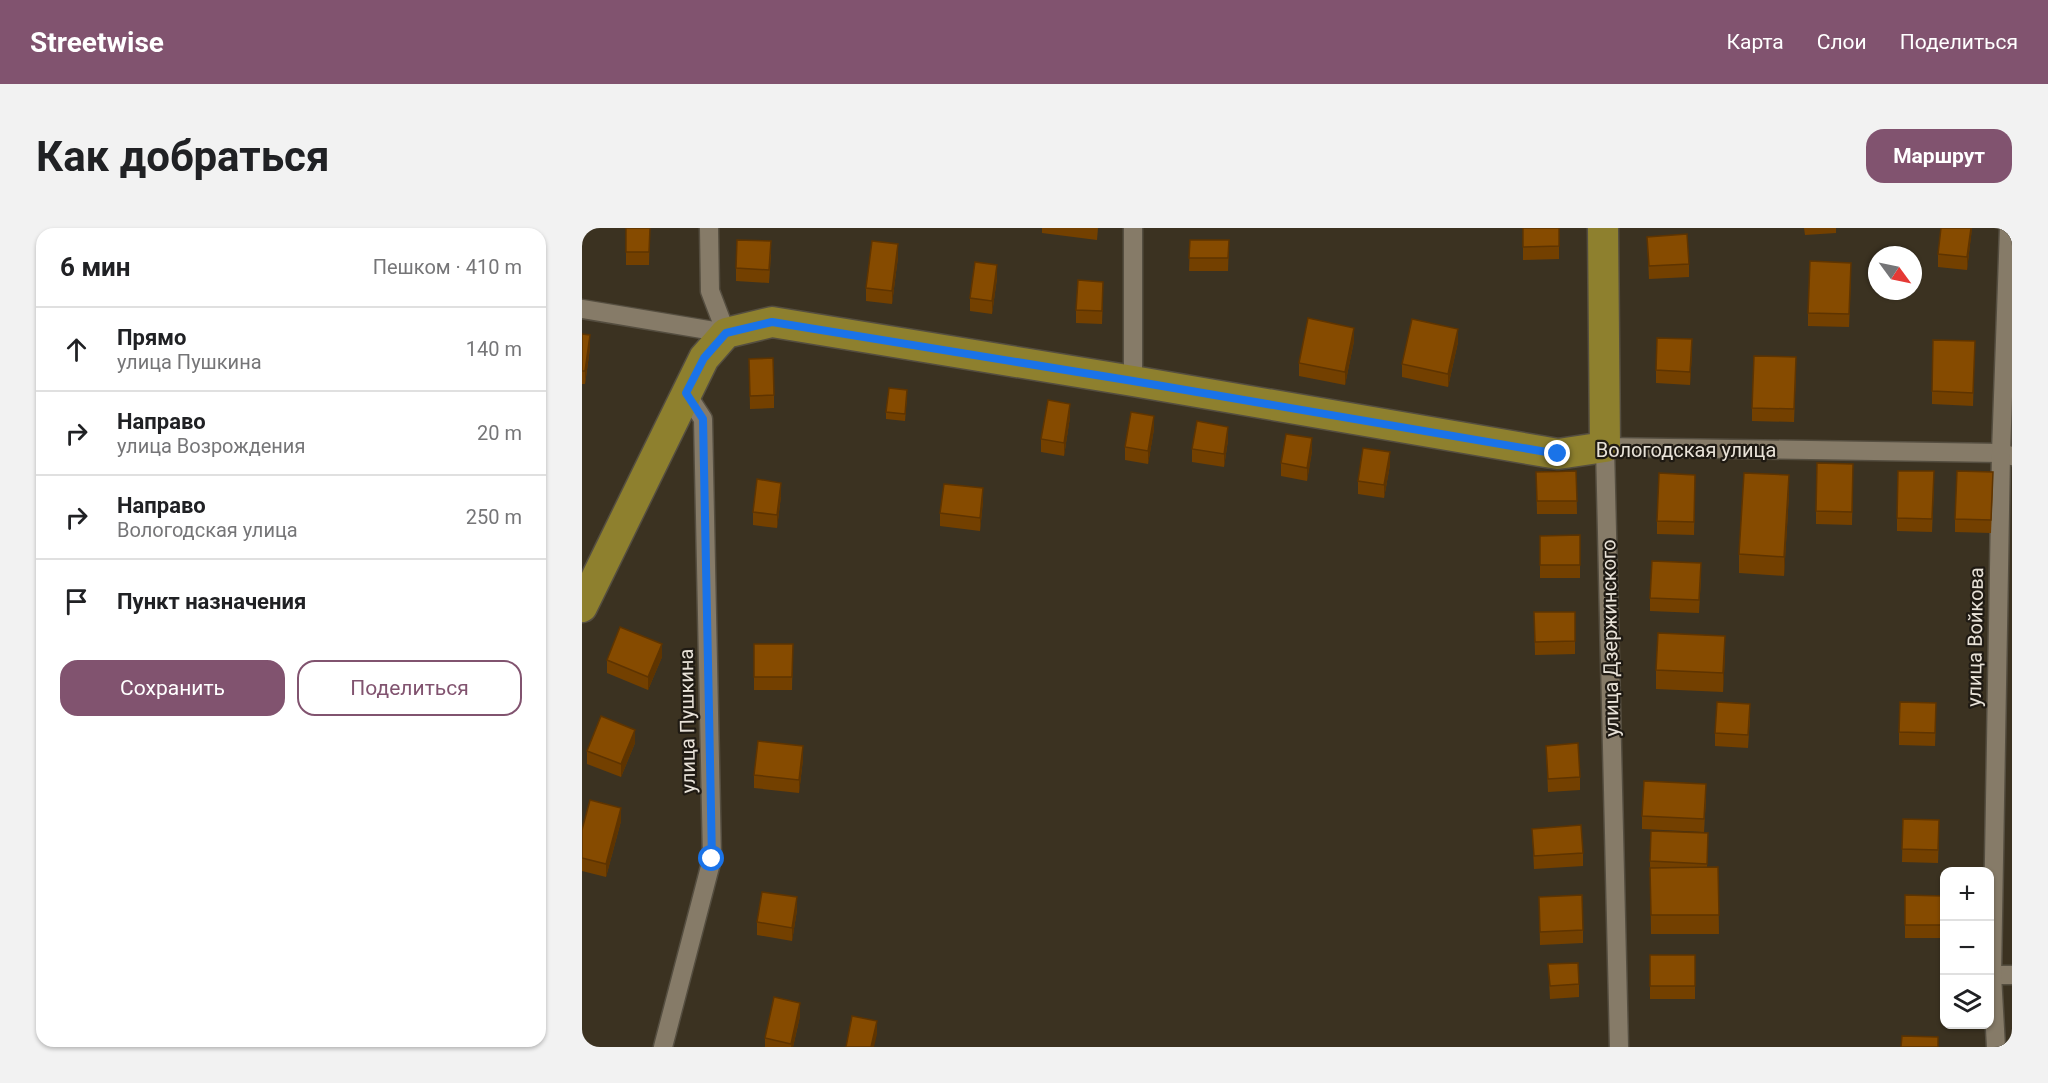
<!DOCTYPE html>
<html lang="ru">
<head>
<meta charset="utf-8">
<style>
	body { margin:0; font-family:Roboto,sans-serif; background:#f2f2f2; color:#202124 }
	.controls { position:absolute; right:18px; bottom:18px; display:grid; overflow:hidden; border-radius:12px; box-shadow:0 2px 4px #0004 }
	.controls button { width:54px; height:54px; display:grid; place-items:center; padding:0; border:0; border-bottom:2px solid #e0e0e0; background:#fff; color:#202124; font:30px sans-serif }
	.compass { position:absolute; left:1286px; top:18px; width:54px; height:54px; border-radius:50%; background:#fff; box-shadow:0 2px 4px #0004; rotate:123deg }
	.stop { position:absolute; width:18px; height:18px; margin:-14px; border:4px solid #1a73e8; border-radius:50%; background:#fff }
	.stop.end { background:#1a73e8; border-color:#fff; box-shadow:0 2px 6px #0008 }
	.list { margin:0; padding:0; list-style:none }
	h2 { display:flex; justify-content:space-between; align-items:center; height:78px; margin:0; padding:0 24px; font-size:26px }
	h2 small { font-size:20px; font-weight:400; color:#757577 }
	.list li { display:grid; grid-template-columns:39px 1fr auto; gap:18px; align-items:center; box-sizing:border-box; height:84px; padding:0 24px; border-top:2px solid #e0e0e0 }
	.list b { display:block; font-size:22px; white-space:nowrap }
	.list p { margin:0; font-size:20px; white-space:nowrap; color:#757577 }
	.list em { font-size:20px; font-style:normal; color:#757577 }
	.actions { display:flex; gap:12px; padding:18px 24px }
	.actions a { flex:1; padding:14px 0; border:2px solid #81536f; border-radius:18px; text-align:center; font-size:21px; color:#81536f }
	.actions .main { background:#81536f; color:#fff }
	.icon { flex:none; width:33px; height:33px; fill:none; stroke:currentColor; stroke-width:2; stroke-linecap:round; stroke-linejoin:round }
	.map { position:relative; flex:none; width:1430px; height:819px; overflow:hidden; border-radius:18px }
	header { display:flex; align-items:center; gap:36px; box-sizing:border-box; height:84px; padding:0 30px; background:#81536f; color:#fff }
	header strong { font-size:28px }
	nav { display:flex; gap:33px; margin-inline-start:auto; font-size:21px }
	.intro { display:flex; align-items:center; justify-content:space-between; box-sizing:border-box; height:144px; padding:0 36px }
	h1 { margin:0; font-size:42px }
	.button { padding:15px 27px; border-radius:18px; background:#81536f; color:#fff; font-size:21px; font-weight:700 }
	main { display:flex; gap:36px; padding:0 36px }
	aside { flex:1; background:#fff; border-radius:18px; box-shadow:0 2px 4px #0004 }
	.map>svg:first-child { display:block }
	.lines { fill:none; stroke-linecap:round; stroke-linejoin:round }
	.minor-casing { stroke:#554e40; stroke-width:21 }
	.primary-casing { stroke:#554e40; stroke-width:33 }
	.minor { stroke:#867b68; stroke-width:18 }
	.primary { stroke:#8e802e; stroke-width:30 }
	.wall { fill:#734000 }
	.shaded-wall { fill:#5e3400 }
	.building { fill:#864b00; stroke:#5e3400; stroke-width:1.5 }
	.route { stroke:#1a73e8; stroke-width:8 }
	.labels { text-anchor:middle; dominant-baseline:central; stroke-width:4.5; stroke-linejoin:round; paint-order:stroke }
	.street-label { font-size:20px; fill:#e8e2d8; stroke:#1f1a13 }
</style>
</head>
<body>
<header>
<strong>Streetwise</strong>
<nav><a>Карта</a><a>Слои</a><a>Поделиться</a></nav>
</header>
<div class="intro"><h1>Как добраться</h1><a class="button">Маршрут</a></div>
<main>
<aside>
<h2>6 мин<small>Пешком · 410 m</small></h2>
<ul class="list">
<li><svg class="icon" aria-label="ahead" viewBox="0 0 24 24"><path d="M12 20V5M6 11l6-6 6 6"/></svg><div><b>Прямо</b><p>улица Пушкина</p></div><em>140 m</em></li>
<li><svg class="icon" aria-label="right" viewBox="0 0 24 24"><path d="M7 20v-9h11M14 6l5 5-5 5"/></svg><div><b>Направо</b><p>улица Возрождения</p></div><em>20 m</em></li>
<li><svg class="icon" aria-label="right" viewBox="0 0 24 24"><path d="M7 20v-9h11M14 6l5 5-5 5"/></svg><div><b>Направо</b><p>Вологодская улица</p></div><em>250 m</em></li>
<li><svg class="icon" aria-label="arrive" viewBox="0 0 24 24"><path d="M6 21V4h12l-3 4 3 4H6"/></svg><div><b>Пункт назначения</b></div></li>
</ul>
<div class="actions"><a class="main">Сохранить</a><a>Поделиться</a></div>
</aside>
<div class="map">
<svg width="1430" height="819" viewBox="0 0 1430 819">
	<rect width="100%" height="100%" fill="#3b3221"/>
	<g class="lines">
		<defs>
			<g id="minor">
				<polyline points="127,0 128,63 144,105"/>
				<polyline points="0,81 144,105"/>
				<polyline points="551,153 551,0"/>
				<polyline points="1410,747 1430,747"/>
				<polyline points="81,819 130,631 121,191 104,165"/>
				<polyline points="1037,819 1023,219 1419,225 1430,228"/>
				<polyline points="1414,819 1410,747 1419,225 1427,0"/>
			</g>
			<polyline id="primary" points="0,379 122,130 144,105 190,94 551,153 976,226 1023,219 1021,0"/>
		</defs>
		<use href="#minor" class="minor-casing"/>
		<use href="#primary" class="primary-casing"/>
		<use href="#minor" class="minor"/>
		<use href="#primary" class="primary"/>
	</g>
	<g class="wall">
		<polygon points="44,0 68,0 67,37 44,37"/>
		<polygon points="460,0 516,0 515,12 460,5"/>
		<polygon points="941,0 977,0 977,31 941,32"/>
		<polygon points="1222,0 1254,0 1254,5 1223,7"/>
		<polygon points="1390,0 1385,42 1356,39 1356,26"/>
		<polygon points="1065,9 1107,36 1107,49 1067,51"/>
		<polygon points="608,12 647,12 646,43 607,43"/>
		<polygon points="189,26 187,55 154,53 154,40"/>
		<polygon points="316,29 310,76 284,73 284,60"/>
		<polygon points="1269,48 1267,99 1226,98 1226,85"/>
		<polygon points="415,50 410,86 388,83 388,70"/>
		<polygon points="521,67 520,96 494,95 494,82"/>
		<polygon points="0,106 8,120 3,156 0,156"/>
		<polygon points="772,113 763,157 717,148 717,135"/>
		<polygon points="1393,113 1391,178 1350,176 1350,163"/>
		<polygon points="876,114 866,159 820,149 820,136"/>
		<polygon points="1110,124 1108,157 1074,155 1074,142"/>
		<polygon points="167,131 192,167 192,180 168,181"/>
		<polygon points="1214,142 1212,194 1170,193 1170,180"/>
		<polygon points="325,168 323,193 304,191 304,184"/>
		<polygon points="488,189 482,228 459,224 459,211"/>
		<polygon points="572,201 566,236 543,232 543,219"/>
		<polygon points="646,212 642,239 610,234 610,221"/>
		<polygon points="730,223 725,253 699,248 699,235"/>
		<polygon points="808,237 802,270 776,266 776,253"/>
		<polygon points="994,243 995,286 955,286 954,244"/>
		<polygon points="1271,249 1270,297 1234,296 1234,283"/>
		<polygon points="1352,256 1350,304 1315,303 1315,290"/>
		<polygon points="1411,257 1409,305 1373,304 1373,291"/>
		<polygon points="1113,260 1112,307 1075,306 1075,293"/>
		<polygon points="1207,266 1202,348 1157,345 1157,326"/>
		<polygon points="199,268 195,300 171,297 171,284"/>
		<polygon points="401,273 398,303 358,298 358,285"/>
		<polygon points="998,307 998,350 958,350 958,308"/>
		<polygon points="1119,348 1117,385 1068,383 1068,370"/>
		<polygon points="952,384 993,384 993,426 953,427"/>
		<polygon points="172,416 211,416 210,462 172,462"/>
		<polygon points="1143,427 1141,464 1074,461 1074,442"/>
		<polygon points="80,429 66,462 25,445 25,432"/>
		<polygon points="1354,488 1353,518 1317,517 1317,504"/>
		<polygon points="1168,489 1166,520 1133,518 1133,505"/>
		<polygon points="53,515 39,549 5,536 5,523"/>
		<polygon points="964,518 998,549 998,562 966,564"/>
		<polygon points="221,531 217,565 172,560 172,547"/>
		<polygon points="1124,570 1122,604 1060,601 1060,588"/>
		<polygon points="1321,591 1357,605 1356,635 1320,634"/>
		<polygon points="39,593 24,649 0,643 0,602"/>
		<polygon points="950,601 1001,625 1001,638 952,641"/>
		<polygon points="1126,618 1125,639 1136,639 1137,706 1069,706 1068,633"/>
		<polygon points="1323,667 1360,681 1359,710 1323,710"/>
		<polygon points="957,669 1001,702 1001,715 958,717"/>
		<polygon points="215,682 210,713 175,707 175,694"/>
		<rect x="1068" y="727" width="45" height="44"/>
		<polygon points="966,736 997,756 997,769 968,771"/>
		<polygon points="218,788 211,819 183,819 183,810"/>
	</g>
	<g class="shaded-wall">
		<polygon points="1389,0 1390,0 1385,42 1385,29"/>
		<polygon points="316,16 316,29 310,76 310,63"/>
		<polygon points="415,37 415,50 410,86 410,73"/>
		<polygon points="521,54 521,67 520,96 520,83"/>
		<polygon points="772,100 772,113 763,157 763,144"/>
		<polygon points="876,101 876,114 866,159 866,146"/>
		<polygon points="8,107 8,120 3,156 3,143"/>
		<polygon points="1110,111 1110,124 1108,157 1108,144"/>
		<polygon points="488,176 488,189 482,228 482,215"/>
		<polygon points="572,188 572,201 566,236 566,223"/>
		<polygon points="646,199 646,212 642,239 642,226"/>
		<polygon points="730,210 730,223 725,253 725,240"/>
		<polygon points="808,224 808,237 802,270 802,257"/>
		<polygon points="1207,247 1207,266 1202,348 1202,329"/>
		<polygon points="199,255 199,268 195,300 195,287"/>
		<polygon points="401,260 401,273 398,303 398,290"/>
		<polygon points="1143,408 1143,427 1141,464 1141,445"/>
		<polygon points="80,416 80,429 66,462 66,449"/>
		<polygon points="53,502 53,515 39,549 39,536"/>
		<polygon points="221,518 221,531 217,565 217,552"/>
		<polygon points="39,580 39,593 24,649 24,636"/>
		<polygon points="215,669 215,682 210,713 210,700"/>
		<polygon points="218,775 218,788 211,819 209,819"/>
		<polygon points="295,793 295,806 292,819 289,819"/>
	</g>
	<g class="building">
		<polygon points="44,0 68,0 67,24 44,24"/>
		<polygon points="941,0 977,0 977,18 941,19"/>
		<polygon points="1359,0 1389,0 1385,29 1356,26"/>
		<polygon points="1105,6 1107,36 1067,38 1065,9"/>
		<polygon points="155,12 189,13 187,42 154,40"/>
		<polygon points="608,12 647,12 646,30 607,30"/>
		<polygon points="290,13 316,16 310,63 284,60"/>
		<polygon points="1228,33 1269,35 1267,86 1226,85"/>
		<polygon points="393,34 415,37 410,73 388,70"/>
		<polygon points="496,52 521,54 520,83 494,82"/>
		<polygon points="726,90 772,100 763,144 717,135"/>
		<polygon points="830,91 876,101 866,146 820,136"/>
		<polygon points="0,106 8,107 3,143 0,143"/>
		<polygon points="1075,110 1110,111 1108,144 1074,142"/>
		<polygon points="1351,112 1393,113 1391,165 1350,163"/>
		<polygon points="1172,128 1214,129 1212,181 1170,180"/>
		<polygon points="191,130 192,167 168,168 167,131"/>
		<polygon points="307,160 325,162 323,186 304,184"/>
		<polygon points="466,172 488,176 482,215 459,211"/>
		<polygon points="549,184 572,188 566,223 543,219"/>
		<polygon points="615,193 646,199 642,226 610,221"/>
		<polygon points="704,206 730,210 725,240 699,235"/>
		<polygon points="781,220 808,224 802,257 776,253"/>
		<polygon points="1235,235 1271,236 1270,284 1234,283"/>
		<polygon points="994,243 995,273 955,273 954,244"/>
		<polygon points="1316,243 1352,243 1350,291 1315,290"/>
		<polygon points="1375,243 1411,244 1409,292 1373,291"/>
		<polygon points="1077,245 1113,247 1112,294 1075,293"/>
		<polygon points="1162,245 1207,247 1202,329 1157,326"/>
		<polygon points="175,251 199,255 195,287 171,284"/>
		<polygon points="362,256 401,260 398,290 358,285"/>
		<polygon points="998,307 998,337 958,337 958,308"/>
		<polygon points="1070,333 1119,335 1117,372 1068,370"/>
		<polygon points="952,384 993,384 993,413 953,414"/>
		<polygon points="38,399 80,416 66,449 25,432"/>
		<polygon points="1076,405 1143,408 1141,445 1074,442"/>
		<polygon points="172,416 211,416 210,449 172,449"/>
		<polygon points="1135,474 1168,476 1166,507 1133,505"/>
		<polygon points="1318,474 1354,475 1353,505 1317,504"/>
		<polygon points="19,488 53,502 39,536 5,523"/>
		<polygon points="176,513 221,518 217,552 172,547"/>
		<polygon points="996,515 998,549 966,551 964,518"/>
		<polygon points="1062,553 1124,556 1122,591 1060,588"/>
		<polygon points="8,572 39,580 24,636 0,630 0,602"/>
		<polygon points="1321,591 1357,592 1356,622 1320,621"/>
		<polygon points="999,597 1001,625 952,628 950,601"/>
		<polygon points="1069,603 1126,605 1125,636 1068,633"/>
		<polygon points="1136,639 1137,687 1069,687 1068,640"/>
		<polygon points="180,664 215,669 210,700 175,694"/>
		<polygon points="1000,667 1001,702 958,704 957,669"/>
		<polygon points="1323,667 1360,668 1359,697 1323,697"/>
		<rect x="1068" y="727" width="45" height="31"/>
		<polygon points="996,735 997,756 968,758 966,736"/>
		<polygon points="192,769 218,775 209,816 183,810"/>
		<polygon points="270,788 295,793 289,819 264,819"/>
		<polygon points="1320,808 1356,809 1356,819 1319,819"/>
	</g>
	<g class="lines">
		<polyline class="route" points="130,631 121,191 104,165 122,130 144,105 190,94 551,153 976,226"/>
	</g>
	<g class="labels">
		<g class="street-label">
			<text x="1104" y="222">Вологодская улица</text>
			<text transform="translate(1393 409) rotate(-89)">улица Войкова</text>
			<text transform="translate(1028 410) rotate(-91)">улица Дзержинского</text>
			<text transform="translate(105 493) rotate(-91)">улица Пушкина</text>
		</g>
	</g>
</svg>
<div class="controls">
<button>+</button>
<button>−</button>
<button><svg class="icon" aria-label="layers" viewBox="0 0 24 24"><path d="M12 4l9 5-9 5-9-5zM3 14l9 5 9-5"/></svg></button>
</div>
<svg class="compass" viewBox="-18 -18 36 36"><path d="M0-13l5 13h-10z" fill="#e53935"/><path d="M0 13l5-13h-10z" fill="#757577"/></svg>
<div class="stop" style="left:130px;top:631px"></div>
<div class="stop end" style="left:976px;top:226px"></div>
</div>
</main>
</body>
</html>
